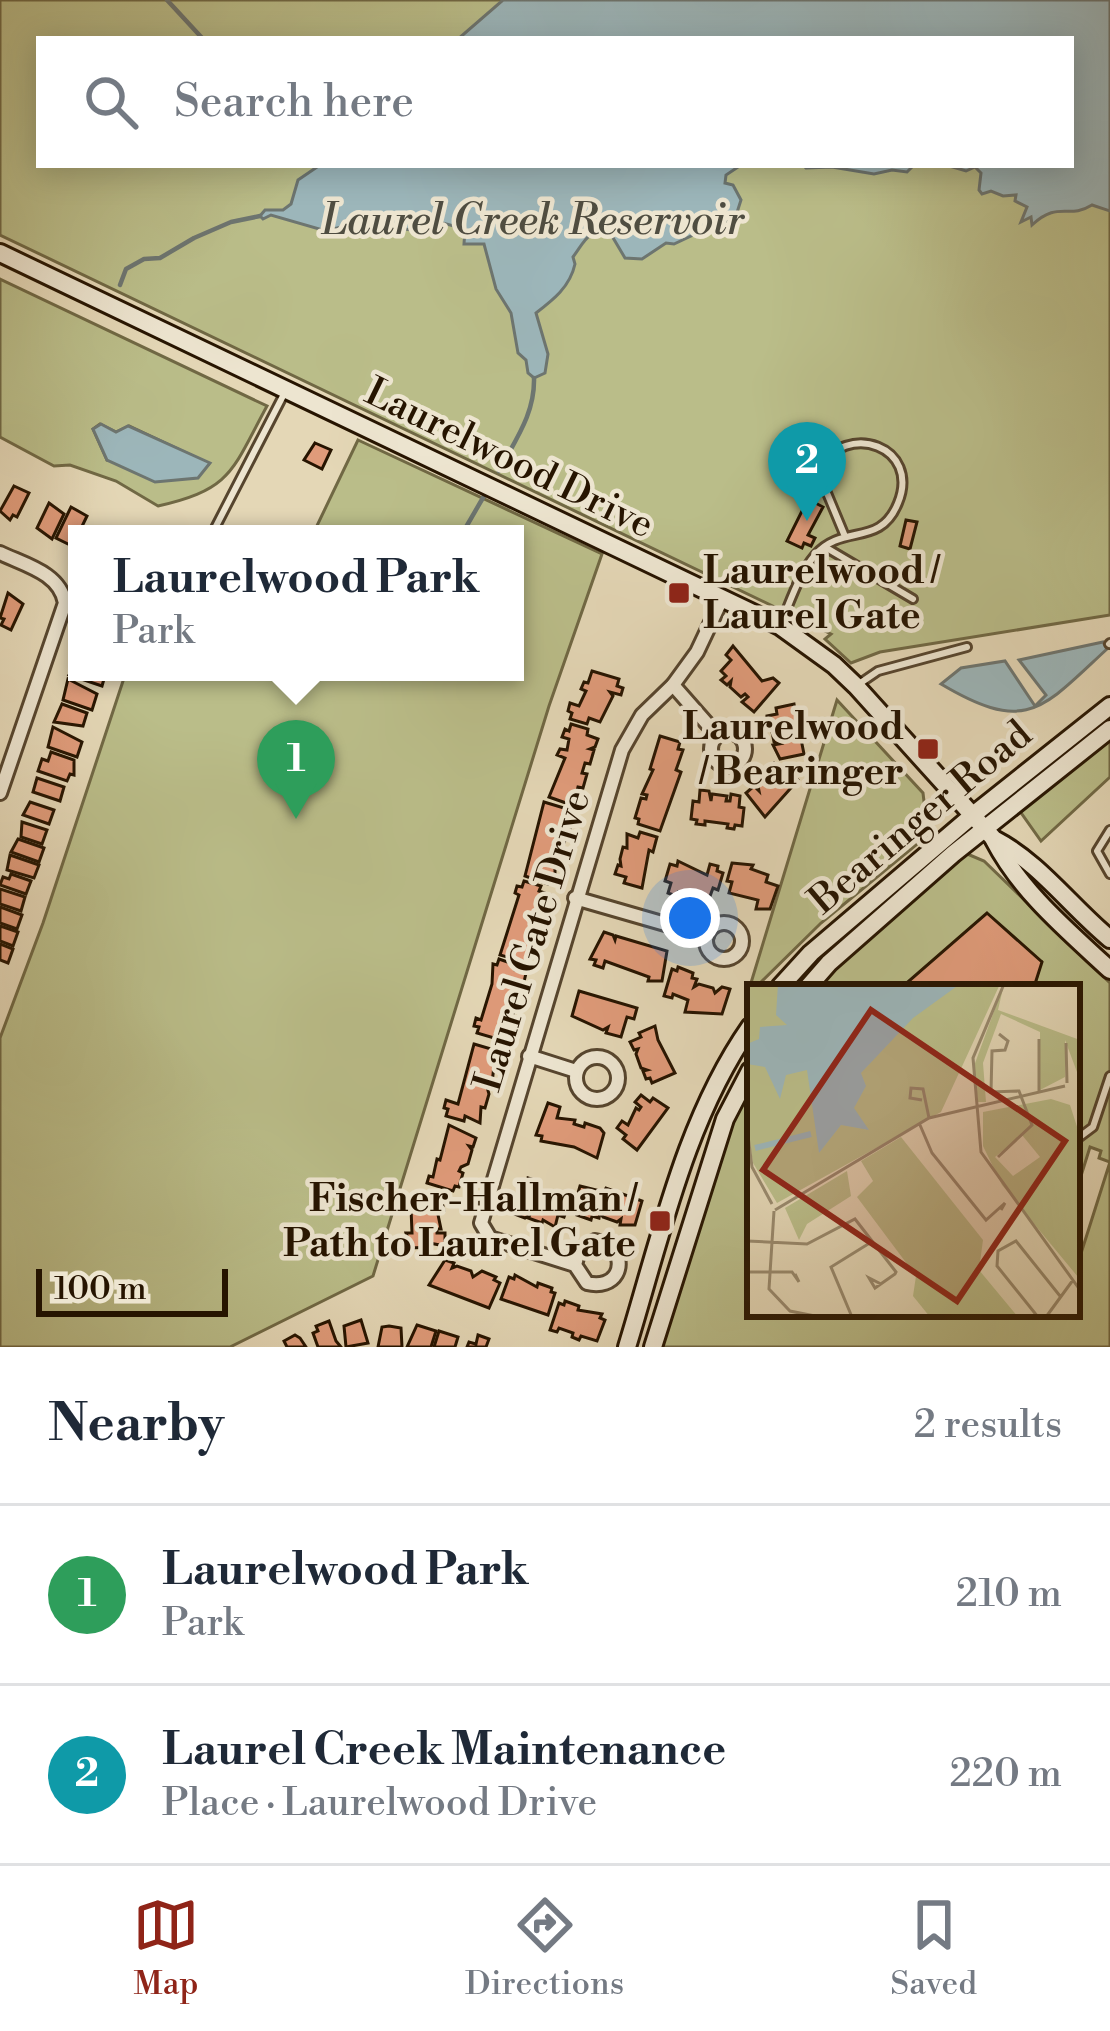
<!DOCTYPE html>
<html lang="en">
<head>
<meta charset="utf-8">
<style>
	body { margin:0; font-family:"Libre Bodoni",serif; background:#f6f6f7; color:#1f2937 }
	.scale { position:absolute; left:36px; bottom:30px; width:192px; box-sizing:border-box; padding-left:12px; border:6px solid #261400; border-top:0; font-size:33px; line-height:42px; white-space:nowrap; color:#261400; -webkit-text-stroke:9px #ede5d0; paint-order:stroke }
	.you { position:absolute; left:690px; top:918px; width:42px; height:42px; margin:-30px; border:9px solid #fff; border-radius:50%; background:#1a73e8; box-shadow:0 0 0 18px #1a73e833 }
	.badge { display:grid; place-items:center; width:78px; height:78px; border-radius:50%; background:#8f2418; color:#fff; font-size:39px; font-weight:700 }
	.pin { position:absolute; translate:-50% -99px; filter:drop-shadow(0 3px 6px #0008) }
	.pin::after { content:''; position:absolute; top:63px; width:42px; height:36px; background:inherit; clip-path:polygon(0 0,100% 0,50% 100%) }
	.popup { position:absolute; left:68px; top:525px; width:456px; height:156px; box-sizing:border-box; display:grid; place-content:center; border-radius:0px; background:#fff; filter:drop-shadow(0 3px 9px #0005); font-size:39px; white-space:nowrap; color:#747a83 }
	.popup b { font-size:45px; color:#1f2937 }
	.popup::after { content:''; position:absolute; left:50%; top:100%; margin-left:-24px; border:24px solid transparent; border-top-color:#fff }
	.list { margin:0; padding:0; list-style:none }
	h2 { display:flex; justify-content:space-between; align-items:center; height:156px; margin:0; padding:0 48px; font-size:51px }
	h2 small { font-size:39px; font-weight:400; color:#747a83 }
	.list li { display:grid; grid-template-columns:78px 1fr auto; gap:36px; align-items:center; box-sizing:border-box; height:180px; padding:0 48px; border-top:3px solid #e0e1e3 }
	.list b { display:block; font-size:45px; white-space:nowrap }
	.list p { margin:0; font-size:39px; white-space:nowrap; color:#747a83 }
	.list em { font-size:39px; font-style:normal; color:#747a83 }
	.icon { flex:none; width:66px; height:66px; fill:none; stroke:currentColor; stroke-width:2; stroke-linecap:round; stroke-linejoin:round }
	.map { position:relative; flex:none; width:1110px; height:1347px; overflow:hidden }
	.search { position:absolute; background:#fff; box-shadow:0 6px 30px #0003; left:36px; right:36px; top:36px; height:132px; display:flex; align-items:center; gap:30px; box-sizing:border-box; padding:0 42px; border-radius:0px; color:#747a83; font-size:45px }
	.sheet { height:516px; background:#fff }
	nav { display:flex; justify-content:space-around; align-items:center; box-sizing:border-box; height:168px; border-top:3px solid #e0e1e3; background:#fff; font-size:33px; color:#747a83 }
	nav a { display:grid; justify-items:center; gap:6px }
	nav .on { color:#8f2418 }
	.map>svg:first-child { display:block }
	.green { fill:#babd89; stroke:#706844; stroke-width:3; fill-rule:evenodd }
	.water { fill:#9cb6ba; stroke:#6d7570; stroke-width:3 }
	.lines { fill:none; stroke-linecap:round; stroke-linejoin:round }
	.stream { stroke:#6d7570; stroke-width:4.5 }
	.building { fill:#e09b7a; stroke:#261400; stroke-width:3 }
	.lane-casing { stroke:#56452e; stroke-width:12 }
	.street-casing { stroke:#56452e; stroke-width:18 }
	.secondary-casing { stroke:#261400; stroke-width:22 }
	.lane { stroke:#ede5d0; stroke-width:6 }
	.street { stroke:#ede5d0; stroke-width:12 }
	.secondary { stroke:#ede5d0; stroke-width:16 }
	.poi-dot { fill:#8f2418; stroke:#ede5d0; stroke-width:4.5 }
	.labels { text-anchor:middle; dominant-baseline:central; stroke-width:9; stroke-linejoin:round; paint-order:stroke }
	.street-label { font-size:39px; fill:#261400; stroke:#ede5d0 }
	.poi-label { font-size:39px; font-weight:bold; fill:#261400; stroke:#ede5d0; text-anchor:end }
	.water-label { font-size:42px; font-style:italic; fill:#4f4d41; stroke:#ede5d0 }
	.inset-river { fill:none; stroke:#9cb6ba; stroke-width:6 }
	.inset-road { fill:none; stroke:#98896d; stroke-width:3 }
	.view { fill:#8f2418; fill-opacity:0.15; stroke:#8f2418; stroke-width:6 }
	.inset-edge { fill:none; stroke:#261400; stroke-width:6 }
</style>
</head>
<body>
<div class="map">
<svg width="1110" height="1347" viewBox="0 0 1110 1347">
	<rect width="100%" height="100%" fill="#e4d7b6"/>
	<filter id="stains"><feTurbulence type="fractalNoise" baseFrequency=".00167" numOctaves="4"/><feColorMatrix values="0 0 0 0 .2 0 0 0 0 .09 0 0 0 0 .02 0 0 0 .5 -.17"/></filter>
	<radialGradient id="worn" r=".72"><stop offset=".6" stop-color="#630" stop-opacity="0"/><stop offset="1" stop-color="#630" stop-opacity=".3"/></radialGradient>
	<g class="green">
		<path d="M0,0H1110V615L880,652L851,663L825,639L831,634L0,235ZM39,39H1071V165H39Z"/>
		<path d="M0,279L267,406C232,470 233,489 158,506L116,481L70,465L54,466L0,437ZM100,424L116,432L129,426L210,464L107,460L93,429Z"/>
		<polygon points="358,440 602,554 549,706 373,1276 230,1347 0,1347 0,1038 43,923 126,672 515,672 515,534 313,534"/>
		<polygon points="837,700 923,793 928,835 821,923 756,987 750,987 747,996"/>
		<polygon points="1110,727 1110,777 1041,841 1017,807"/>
		<polygon points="965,853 984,861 1110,983 1110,1347 652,1347 750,1070 750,1314 1077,1314 1077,1266 1110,1162 1099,1158 1101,1151 1090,1147 1081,1176 1077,1175 1081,1164 1077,1163 1077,987 1034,987 1041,962 902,987 811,987"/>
	</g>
	<g class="water">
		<path d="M503,0H1110V211L1092,205C1068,220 1059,200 1032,225L1031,217L1021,222L1027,207L1015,201L1016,195L1003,196L991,191L982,194L979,190L981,173L975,167L966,171L946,165H1071V39H458Z"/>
		<path d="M320,165H741L726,175L725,183L733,185L741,200L734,222L723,221L674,244L666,243L642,259L625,258L609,231C587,230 585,241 573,257L575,264C570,287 553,300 536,313L548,354L545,373L534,378L528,373L526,360L518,353L511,313L496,289L484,244H464L465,229L443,223L424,232L360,222L326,231L271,215L263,219L260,216L265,210H283L291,204L298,180Z"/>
		<polygon points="803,165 914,165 907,172 892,170 874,174 832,167 806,168"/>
		<polygon points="101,424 116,432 128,426 210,463 198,478 155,482 107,460 93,429"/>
		<path d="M1103,642L1107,649C1042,709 1027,735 941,684L961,668L1005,661L1035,706L1046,695L1019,660Z"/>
	</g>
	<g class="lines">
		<g class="stream">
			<polyline points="167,0 203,39"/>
			<polyline points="120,285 126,269 144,259 160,258 194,238 231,222 260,216"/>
			<path d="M499,471C515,440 535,414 534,378"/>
			<polyline points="462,534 484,496"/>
		</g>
	</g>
	<g class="building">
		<polygon points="315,443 331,450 322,469 304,460"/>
		<polygon points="14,486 29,493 17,517 13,515 10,520 0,511"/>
		<polygon points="808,499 823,507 808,535 815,538 811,546 804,543 802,548 787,541"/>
		<polygon points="49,503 64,514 52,539 37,528"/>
		<polygon points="71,507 87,516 74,543 68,544 56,538"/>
		<polygon points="906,520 917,522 910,549 900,546"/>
		<polygon points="8,593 23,604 11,630 1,625 4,619 0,618"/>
		<polygon points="733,646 762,681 773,678 779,683 754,712 742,702 748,697 745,694 741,697 730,687 731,681 727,685 721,680 726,676 721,671 731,660 726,655"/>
		<polygon points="77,662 77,672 106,672 102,686 69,675"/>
		<polygon points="592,671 619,679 617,686 623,688 621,695 610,692 613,696 600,722 589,718 587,724 570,719 572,713 568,711 570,703 579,706 586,691 581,689 584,682 588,683"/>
		<polygon points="68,679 97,694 92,710 63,700"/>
		<polygon points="62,704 87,713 83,726 54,722"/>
		<polygon points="794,704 796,717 801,716 803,723 798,724 804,754 780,759 773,745 779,744 774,742 771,727 775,724 768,725 767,716 777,714 776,708"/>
		<polygon points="571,724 588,729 587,735 598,739 595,747 590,749 594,750 590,764 585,763 582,773 587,774 583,788 578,787 577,791 581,792 579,801 568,798 566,803 549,797 565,758 557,755 560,749 567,750 569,739 562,737 565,729 569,731"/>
		<polygon points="53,727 82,742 77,757 48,747"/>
		<polygon points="660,736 680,742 678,749 683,750 676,770 681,772 660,831 638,824 639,819 635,818 641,798 646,799 647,795 642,794 653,770 650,769"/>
		<polygon points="51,752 74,760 74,775 70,774 67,781 38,771 42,759 48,761"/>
		<polygon points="774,763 782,771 785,767 798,780 765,817 746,793 754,786 759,791 758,786 769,775 774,777 767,769"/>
		<polygon points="37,778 64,787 60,801 33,792"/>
		<polygon points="700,790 709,791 711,801 712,794 727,796 726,801 730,801 731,794 740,796 739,807 744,808 742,826 735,825 734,829 727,828 728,824 705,821 705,825 696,824 697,820 691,819 693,801 699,802"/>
		<polygon points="30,802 54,810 49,824 23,815"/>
		<polygon points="544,802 574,811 571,825 566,828 570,829 560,852 563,853 559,867 555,866 555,879 550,877 548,884 525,876"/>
		<polygon points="22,822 47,830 42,844 21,837"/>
		<polygon points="640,832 657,837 653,852 649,850 642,888 624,883 626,877 615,874 618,865 621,866 620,859 623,847 627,848 627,834 638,838"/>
		<polygon points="18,839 44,848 39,862 11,852"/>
		<polygon points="10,855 39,865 34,878 7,870"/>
		<polygon points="678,861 707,875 710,864 718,866 717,871 723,873 718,890 713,888 709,899 696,897 695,901 678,892 676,896 668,893 671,883 665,881 670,864 677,866"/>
		<polygon points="732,863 753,865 751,869 768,875 766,882 778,886 770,909 756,909 758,900 729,893 732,882 727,881"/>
		<polygon points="11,874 31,881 26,894 0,885 3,877 9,879"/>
		<polygon points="524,881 541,886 539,891 550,895 526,962 500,955 519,895 515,893 517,886 522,887"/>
		<polygon points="0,889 25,897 21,911 0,904"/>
		<polygon points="0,907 22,915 17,929 0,923"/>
		<polygon points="987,913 1042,962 1034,987 902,987"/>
		<polygon points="0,926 18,932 13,946 0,941"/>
		<polygon points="604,932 613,935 615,940 616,936 667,951 662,981 648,981 649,977 605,961 603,968 594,965 596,960 590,959"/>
		<polygon points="0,944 13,949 8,963 0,960"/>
		<polygon points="499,959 516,965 515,970 526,973 524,982 520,981 518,1000 513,1003 515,1010 507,1027 510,1028 507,1037 496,1033 494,1038 477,1033 479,1027 474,1026 476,1018 481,1020 492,984 493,964 497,965"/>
		<polygon points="678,967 693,973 692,978 697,979 694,987 699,984 713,988 715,993 722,987 730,989 722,1014 685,1012 688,1000 673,994 672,998 664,996 672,969 677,971"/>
		<polygon points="579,991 637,1008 634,1019 627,1017 621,1037 606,1033 608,1027 603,1030 572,1016"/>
		<polygon points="655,1026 658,1040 675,1073 652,1083 650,1078 646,1079 643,1071 647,1070 641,1068 636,1054 638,1049 634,1050 630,1042 641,1037 639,1033"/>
		<polygon points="474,1044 498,1051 497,1057 500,1058 498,1066 494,1065 492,1084 488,1082 487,1087 489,1094 485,1108 481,1107 480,1123 465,1116 464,1121 446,1116 448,1109 444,1108 446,1100 458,1104"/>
		<polygon points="641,1095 650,1102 653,1098 668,1108 637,1150 623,1139 626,1135 617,1128 622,1121 628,1125 636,1108 639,1110 641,1107 635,1102"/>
		<polygon points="548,1103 560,1107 557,1118 575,1120 574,1124 584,1127 585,1123 600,1128 604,1133 597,1158 574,1147 541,1141 542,1136 536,1135"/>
		<polygon points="449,1125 476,1138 473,1147 469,1146 472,1150 468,1164 461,1167 459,1171 463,1173 459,1187 455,1186 453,1191 427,1183 429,1176 433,1177 437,1159 440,1160"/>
		<polygon points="528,1178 537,1181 535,1187 540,1191 570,1200 564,1217 558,1215 555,1227 543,1220 542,1223 528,1218 530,1215 525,1218 512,1213 521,1181 527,1183"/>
		<polygon points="580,1186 604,1192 606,1188 642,1201 635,1225 620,1225 621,1219 617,1222 603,1217 600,1212 599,1218 592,1216 591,1220 577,1215 578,1212 573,1210"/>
		<polygon points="440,1195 444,1210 437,1210 441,1229 437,1229 437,1233 445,1233 445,1246 429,1243 430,1247 411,1248 406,1233 412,1233 411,1208 416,1208 415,1196"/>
		<polygon points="445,1260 454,1263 452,1268 457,1266 471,1271 473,1277 482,1271 496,1277 494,1280 500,1283 489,1308 429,1285"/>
		<polygon points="515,1275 537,1287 538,1283 552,1288 551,1292 555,1293 548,1315 501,1299 509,1277 514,1279"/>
		<polygon points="565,1301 579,1306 578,1310 602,1314 600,1318 605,1320 597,1341 581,1336 579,1340 572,1337 573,1333 559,1328 557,1332 550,1330 559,1303 564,1305"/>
		<polygon points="361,1320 368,1343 346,1347 344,1326"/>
		<polygon points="329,1321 336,1341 341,1347 318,1347 313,1333 318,1331 316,1326"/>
		<polygon points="417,1325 436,1331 431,1347 407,1347"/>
		<polygon points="389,1326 401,1328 402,1347 378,1347 382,1327"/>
		<polygon points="439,1331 458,1337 455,1347 434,1347"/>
		<polygon points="295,1335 300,1338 306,1347 287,1347 284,1341"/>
		<polygon points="478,1335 489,1339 486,1347 467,1347 469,1342 476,1344"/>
	</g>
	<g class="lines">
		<defs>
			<g id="lane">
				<polyline points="214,530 284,394"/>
				<polyline points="825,547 913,599"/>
				<path d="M781,623C791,600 799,574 815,555C843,523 880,548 898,503C921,447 848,420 817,469L844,534"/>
				<polyline points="1109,644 1110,643"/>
				<polyline points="859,684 878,671 967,647"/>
				<polyline points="1110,830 1097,851 1110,874"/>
				<polyline points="1077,1139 1093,1127 1110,1076"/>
			</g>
			<g id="street">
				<path d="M0,553C25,565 60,573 65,603L0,793"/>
				<polyline points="673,685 717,735"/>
				<circle cx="728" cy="749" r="17"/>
				<polyline points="575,898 707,936"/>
				<circle cx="724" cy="941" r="18"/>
				<polyline points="529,1056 576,1071"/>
				<circle cx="597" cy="1078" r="21"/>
				<path d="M575,1265L579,1250L595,1241L610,1244C629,1265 615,1290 587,1283L575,1265L490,1238L481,1223L622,750L642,715L673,685L697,652L722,599"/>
			</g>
			<g id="secondary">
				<path d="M0,253L780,626L834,665L856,686L994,839C1040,863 1070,906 1110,939"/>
				<path d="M994,840C1021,892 1067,930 1110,970"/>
				<polyline points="780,987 811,953 973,815 1110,706"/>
				<polyline points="808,987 829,963 953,854 1110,729"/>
				<path d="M627,1347C660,1240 685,1120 750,1027"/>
				<polyline points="653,1347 725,1119 750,1071"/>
			</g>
		</defs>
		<use href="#lane" class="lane-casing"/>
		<use href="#street" class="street-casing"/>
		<use href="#secondary" class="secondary-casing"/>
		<use href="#lane" class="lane"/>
		<use href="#street" class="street"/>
		<use href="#secondary" class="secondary"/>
	</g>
	<g class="poi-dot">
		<rect x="667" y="581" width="24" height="24" rx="6"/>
		<rect x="916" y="737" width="24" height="24" rx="6"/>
		<rect x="648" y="1209" width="24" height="24" rx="6"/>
	</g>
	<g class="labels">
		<g class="street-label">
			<text transform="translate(509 459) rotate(26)">Laurelwood Drive</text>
			<text transform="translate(921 818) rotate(-40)">Bearinger Road</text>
			<text transform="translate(533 941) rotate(-73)">Laurel Gate Drive</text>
		</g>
		<g class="poi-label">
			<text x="703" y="571" text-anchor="start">Laurelwood /<tspan x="703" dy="45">Laurel Gate</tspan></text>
			<text x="904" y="727">Laurelwood<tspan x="904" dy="45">/ Bearinger</tspan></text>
			<text x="636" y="1199">Fischer-Hallman /<tspan x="636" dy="45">Path to Laurel Gate</tspan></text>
		</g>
		<g class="water-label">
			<text x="533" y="221">Laurel Creek Reservoir</text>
		</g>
	</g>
	<g transform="translate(747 984)">
		<rect width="333" height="333" fill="#e4d7b6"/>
		<path d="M0,0H253L194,128L30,219L6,179L0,139ZM257,0L251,26L333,56V96L318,56V93L293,106V48L254,30L236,79L239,118H231L227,82ZM304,115L323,121L333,152L331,293L255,201L236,162V128ZM275,151L293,173L266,192L248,173ZM154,153L236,256L232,286L271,333H183L166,312L169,292L110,213L126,197L114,177ZM100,187L104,212L60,240L52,256L38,224Z" fill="#babd89" fill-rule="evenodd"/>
		<path d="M31,0H213L166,34L114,89L119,102L107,124L122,146L94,141L72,169L60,86L39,91L33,115L18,83L0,80V60L12,55L13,43L40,41L29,31Z" fill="#9cb6ba"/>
		<path class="inset-river" d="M8,164L64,150"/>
		<path class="inset-road" d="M257,0L226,74L234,168L333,306M292,55V109M319,59L320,99M175,116L163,114L164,104L176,105L182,134M173,141L185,169L239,236L258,219L254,226M0,144L5,183L25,220M251,173L285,141L272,107L244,108L245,67L258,66L261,57L252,50M28,226L182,134L318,102M27,227L22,305L43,327L73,333M0,257L60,260L108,235L149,288L148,290L128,304L122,294L134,300M0,288H45L52,298L48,290M105,333L84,283L126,257M291,333L250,282L251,267L269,257L313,312M299,333L326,296"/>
		<path class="view" d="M124,26L318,157L210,317L16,186Z"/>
		<rect width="333" height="333" class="inset-edge"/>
	</g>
	<rect width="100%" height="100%" filter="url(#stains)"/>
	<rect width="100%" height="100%" fill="url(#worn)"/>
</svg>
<div class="scale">100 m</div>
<div class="you"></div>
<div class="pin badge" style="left:296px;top:819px;background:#2e9e5b">1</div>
<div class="popup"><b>Laurelwood Park</b>Park</div>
<div class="pin badge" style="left:807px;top:521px;background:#0f9aa8">2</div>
<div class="search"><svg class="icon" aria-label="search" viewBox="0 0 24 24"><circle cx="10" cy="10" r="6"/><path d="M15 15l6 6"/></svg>Search here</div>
</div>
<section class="sheet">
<h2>Nearby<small>2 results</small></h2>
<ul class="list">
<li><span class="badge" style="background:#2e9e5b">1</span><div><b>Laurelwood Park</b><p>Park</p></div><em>210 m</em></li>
<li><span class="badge" style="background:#0f9aa8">2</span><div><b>Laurel Creek Maintenance</b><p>Place · Laurelwood Drive</p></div><em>220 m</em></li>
</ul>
</section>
<nav>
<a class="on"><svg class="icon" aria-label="map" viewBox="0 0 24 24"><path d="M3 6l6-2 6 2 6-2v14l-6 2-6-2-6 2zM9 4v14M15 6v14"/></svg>Map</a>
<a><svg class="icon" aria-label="directions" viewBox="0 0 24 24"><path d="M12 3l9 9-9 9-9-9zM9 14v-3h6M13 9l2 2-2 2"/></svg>Directions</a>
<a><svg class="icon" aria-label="saved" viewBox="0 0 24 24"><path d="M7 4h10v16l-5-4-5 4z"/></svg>Saved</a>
</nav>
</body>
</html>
